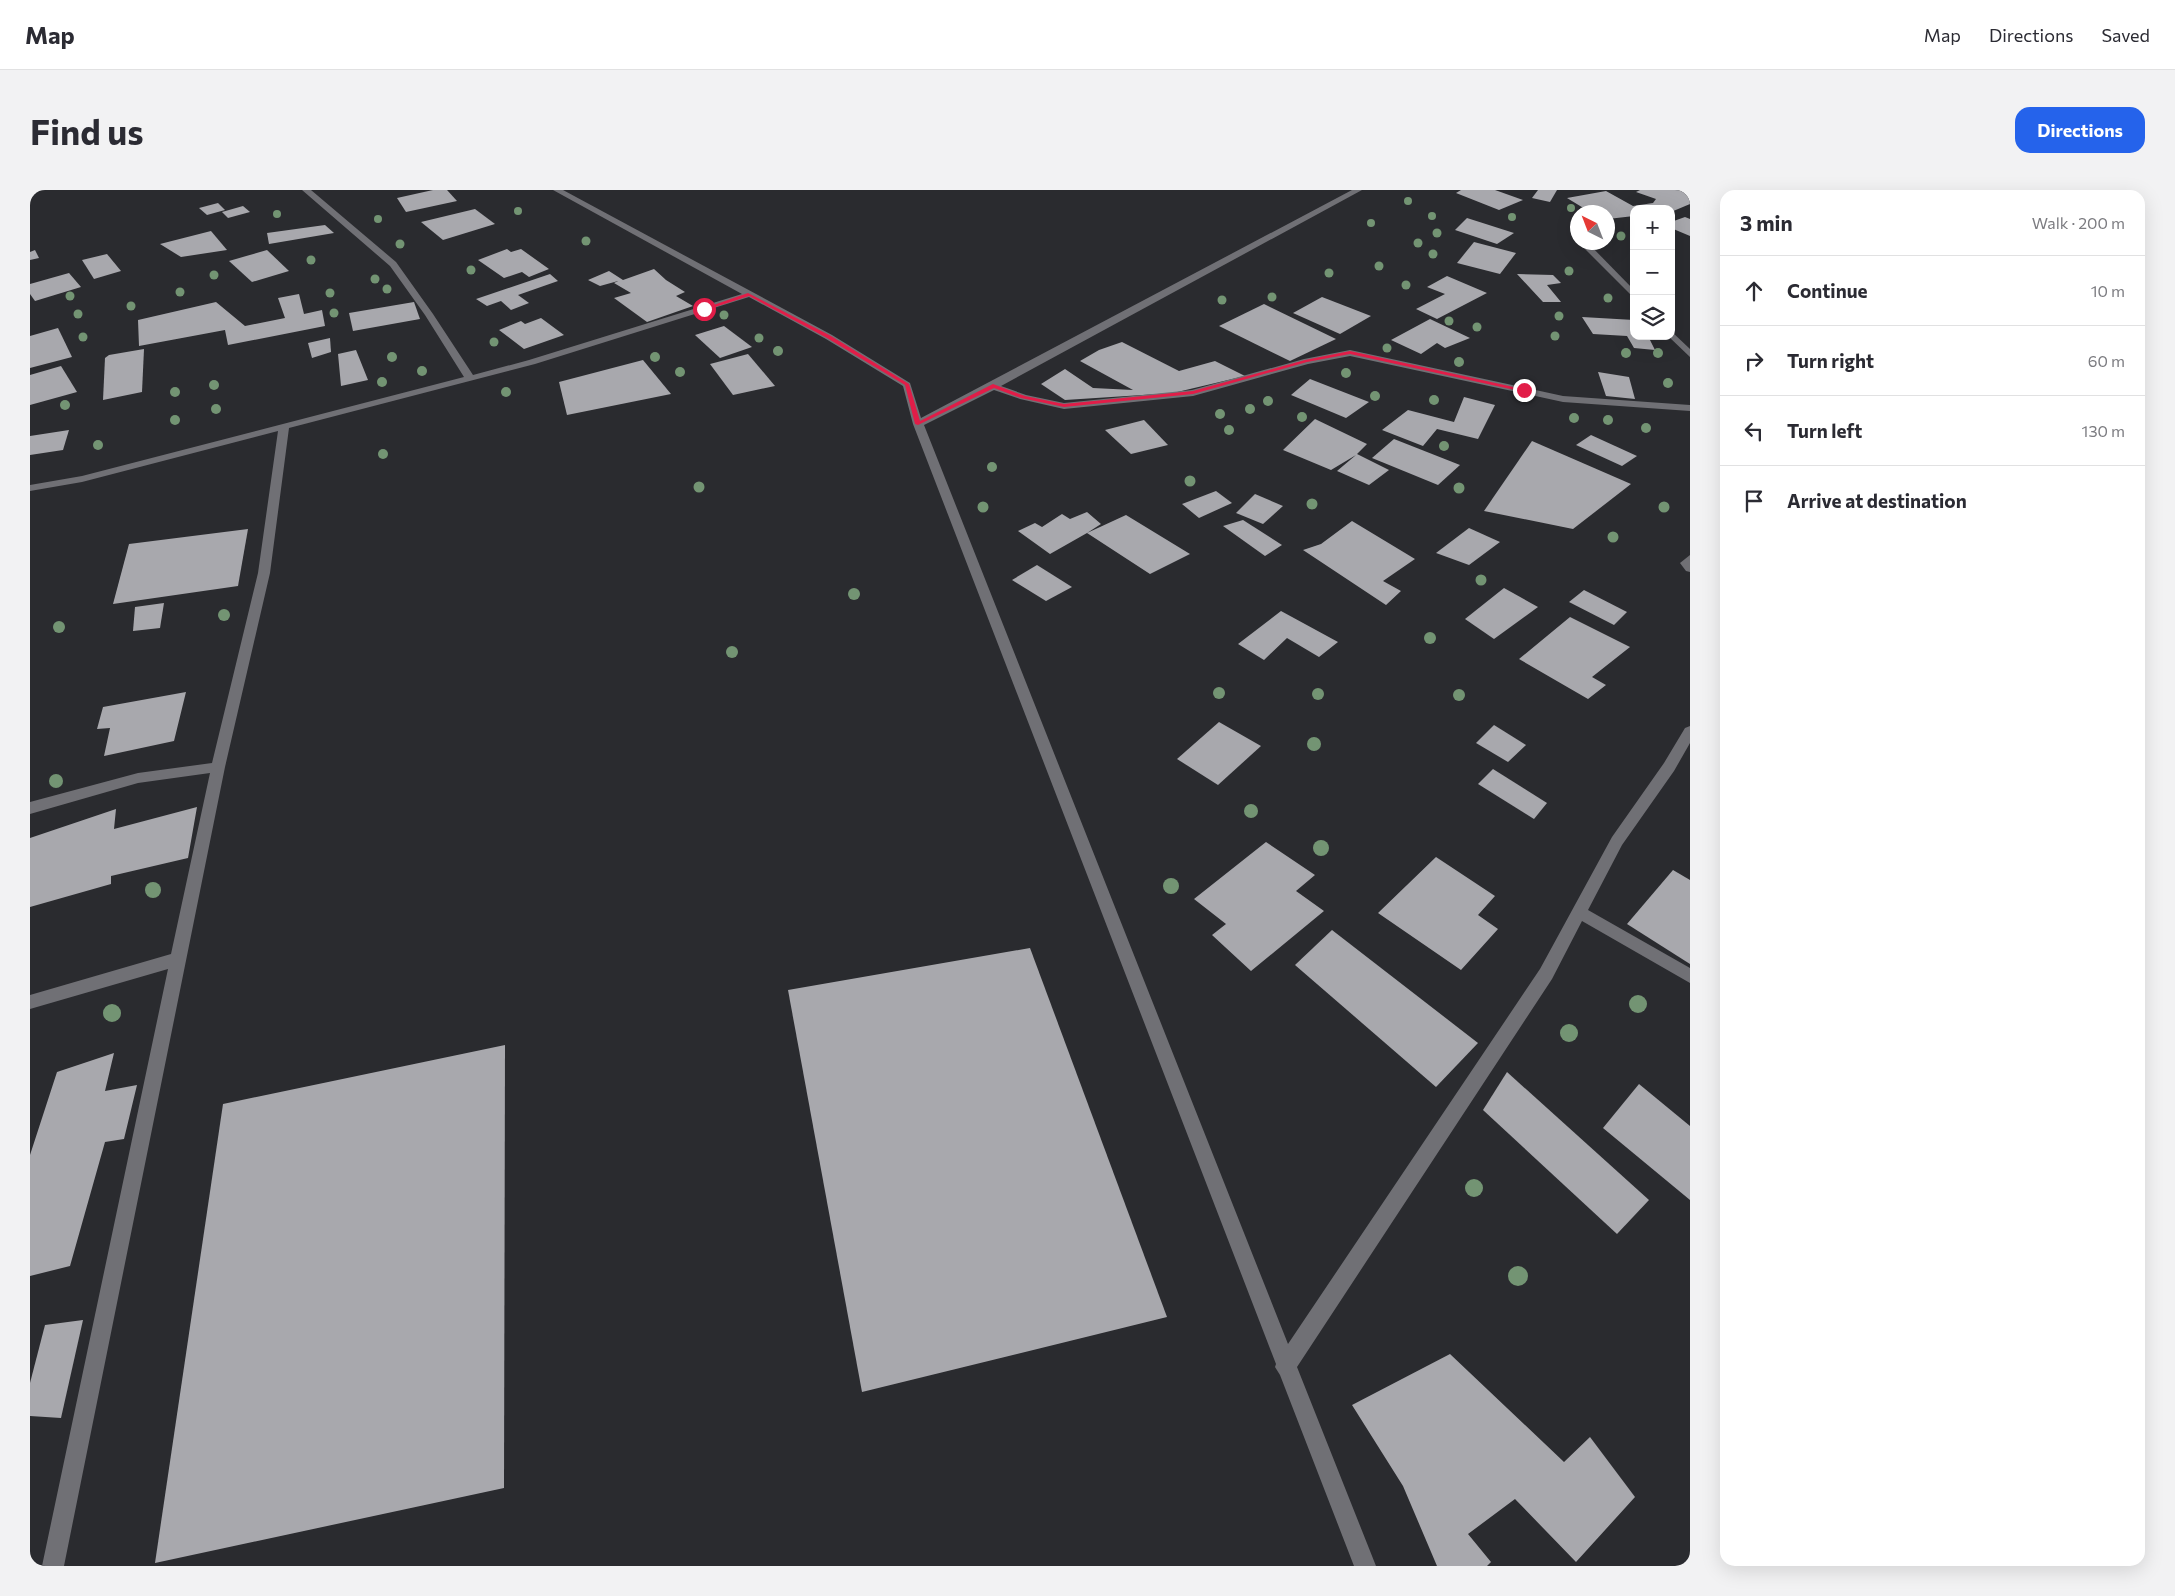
<!DOCTYPE html>
<html lang="en">
<head>
<meta charset="utf-8">
<style>
	body { margin:0; font-family:Commissioner,sans-serif; background:#f2f2f3; color:#2b2b33 }
	.controls { position:absolute; right:15px; top:15px; display:grid; overflow:hidden; border-radius:10px; box-shadow:0 5px 20px #0002 }
	.controls button { width:45px; height:45px; display:grid; place-items:center; padding:0; border:0; border-bottom:1px solid #e1e1e2; background:#fff; color:#2b2b33; font:25px sans-serif }
	.compass { position:absolute; left:1540px; top:15px; width:45px; height:45px; border-radius:50%; background:#fff; box-shadow:0 5px 20px #0002; rotate:318deg }
	.stop { position:absolute; width:15px; height:15px; margin:-11px; border:4px solid #e11d48; border-radius:50%; background:#fff }
	.stop.end { background:#e11d48; border-color:#fff; box-shadow:0 1px 5px #0008 }
	.list { margin:0; padding:0; list-style:none }
	h2 { display:flex; justify-content:space-between; align-items:center; height:65px; margin:0; padding:0 20px; font-size:21px }
	h2 small { font-size:16px; font-weight:400; color:#7c7c81 }
	.list li { display:grid; grid-template-columns:32px 1fr auto; gap:15px; align-items:center; box-sizing:border-box; height:70px; padding:0 20px; border-top:1px solid #e1e1e2 }
	.list b { display:block; font-size:19px; white-space:nowrap }
	.list em { font-size:16px; font-style:normal; color:#7c7c81 }
	.icon { flex:none; width:28px; height:28px; fill:none; stroke:currentColor; stroke-width:2; stroke-linecap:round; stroke-linejoin:round }
	.map { position:relative; flex:none; width:1660px; height:1376px; overflow:hidden; border-radius:15px }
	header { display:flex; align-items:center; gap:30px; box-sizing:border-box; height:70px; padding:0 25px; background:#fff; border-bottom:1px solid #e1e1e2 }
	header strong { font-size:24px }
	nav { display:flex; gap:28px; margin-inline-start:auto; font-size:18px }
	.intro { display:flex; align-items:center; justify-content:space-between; box-sizing:border-box; height:120px; padding:0 30px }
	h1 { margin:0; font-size:35px }
	.button { padding:12px 22px; border-radius:15px; background:#2563eb; color:#fff; font-size:18px; font-weight:700 }
	main { display:flex; gap:30px; padding:0 30px }
	aside { flex:1; background:#fff; border-radius:15px; box-shadow:0 5px 20px #0002 }
	.map>svg:first-child { display:block }
	.building { fill:#a8a8ad }
	.lines { fill:none; stroke-linecap:round; stroke-linejoin:round }
	.minor { fill:#707075; fill-rule:evenodd }
	.tree { fill:#739473 }
	.route { fill:#e11d48 }
</style>
</head>
<body>
<header>
<strong>Map</strong>
<nav><a>Map</a><a>Directions</a><a>Saved</a></nav>
</header>
<div class="intro"><h1>Find us</h1><a class="button">Directions</a></div>
<main>
<div class="map">
<svg width="1660" height="1376" viewBox="0 0 1660 1376">
	<rect width="100%" height="100%" fill="#2a2b2f"/>
	<g class="building">
		<polygon points="403,0 417,0 427,11 376,22 367,8"/>
		<polygon points="1431,0 1465,0 1493,10 1469,20 1426,3"/>
		<polygon points="1508,0 1527,0 1520,12 1502,8"/>
		<polygon points="1610,0 1653,0 1660,2 1660,14 1641,22 1641,19 1604,19 1604,26 1578,29 1578,22 1560,22 1537,8 1576,1 1603,16 1623,13 1626,9 1606,2"/>
		<polygon points="188,13 195,20 177,25 169,18"/>
		<polygon points="213,16 220,22 198,28 192,22"/>
		<polygon points="445,19 465,34 413,50 391,32"/>
		<polygon points="1655,27 1660,29 1660,46 1641,38 1641,32"/>
		<polygon points="1437,28 1484,43 1467,54 1425,40"/>
		<polygon points="295,35 304,43 239,54 237,43"/>
		<polygon points="181,41 197,60 151,67 130,54"/>
		<polygon points="1444,52 1486,63 1470,84 1427,73"/>
		<polygon points="477,59 481,62 491,59 519,79 499,87 492,82 474,88 448,70"/>
		<polygon points="5,60 9,68 0,70 0,62"/>
		<polygon points="237,60 259,81 222,92 199,71"/>
		<polygon points="77,64 91,81 64,89 52,70"/>
		<polygon points="624,79 636,90 655,102 646,106 663,116 617,132 584,108 601,103 584,93 588,91 570,96 558,90 579,81 593,90"/>
		<polygon points="39,83 51,97 5,111 0,104 0,94"/>
		<polygon points="520,84 528,91 488,105 499,113 481,120 471,111 457,116 446,109"/>
		<polygon points="1487,84 1523,85 1531,93 1517,95 1531,112 1513,112"/>
		<polygon points="1417,86 1457,103 1407,129 1386,119 1415,104 1397,97"/>
		<polygon points="269,104 274,124 292,120 295,136 198,155 195,140 109,156 108,130 186,112 215,136 255,128 248,108"/>
		<polygon points="1292,107 1341,126 1310,144 1263,123"/>
		<polygon points="384,112 390,129 323,141 319,123"/>
		<polygon points="1234,114 1306,149 1260,171 1189,136"/>
		<polygon points="1552,127 1604,130 1604,146 1618,146 1625,160 1604,158 1597,146 1563,144"/>
		<polygon points="511,128 534,145 494,159 469,140 491,131 495,134"/>
		<polygon points="1400,129 1440,148 1415,158 1407,153 1391,164 1361,150"/>
		<polygon points="694,136 722,157 690,168 665,145"/>
		<polygon points="28,138 42,167 0,178 0,146"/>
		<polygon points="300,148 301,162 282,168 278,153"/>
		<polygon points="1092,152 1149,181 1185,171 1215,186 1143,203 1035,210 1011,194 1035,179 1063,198 1103,200 1050,171 1069,160"/>
		<polygon points="114,159 112,202 73,210 75,168 79,165"/>
		<polygon points="326,160 338,190 311,196 308,164"/>
		<polygon points="718,164 745,196 703,205 680,174"/>
		<polygon points="613,170 641,204 537,225 529,192"/>
		<polygon points="31,176 47,202 0,215 0,185"/>
		<polygon points="1568,182 1599,187 1605,209 1576,206"/>
		<polygon points="1280,189 1339,212 1316,228 1261,205"/>
		<polygon points="1434,207 1465,215 1448,249 1407,239 1393,256 1352,240 1378,220 1424,232"/>
		<polygon points="1285,229 1337,254 1327,264 1359,280 1339,295 1307,281 1326,265 1301,280 1253,260"/>
		<polygon points="1114,230 1138,255 1101,264 1075,240"/>
		<polygon points="39,240 33,260 0,265 0,246"/>
		<polygon points="1561,245 1607,266 1592,276 1546,255"/>
		<polygon points="1364,249 1430,275 1408,295 1342,268"/>
		<polygon points="1502,251 1601,294 1543,339 1454,321"/>
		<polygon points="1186,301 1202,313 1169,328 1152,314"/>
		<polygon points="1225,304 1253,316 1233,334 1206,323"/>
		<polygon points="1057,322 1071,334 1057,343 1096,325 1160,364 1120,384 1057,343 1020,364 988,341 1005,333 1012,337 1032,324 1040,329"/>
		<polygon points="1213,330 1252,355 1235,366 1193,336"/>
		<polygon points="1322,331 1385,369 1353,391 1371,401 1356,415 1273,360 1291,354"/>
		<polygon points="1439,338 1470,352 1439,375 1406,363"/>
		<polygon points="218,339 208,396 83,414 99,354"/>
		<polygon points="1007,375 1042,397 1016,411 982,390"/>
		<polygon points="1474,398 1508,417 1464,449 1435,429"/>
		<polygon points="1554,400 1597,422 1584,435 1539,412"/>
		<polygon points="134,413 130,438 103,441 105,417"/>
		<polygon points="1251,421 1308,452 1289,467 1257,448 1234,470 1208,454"/>
		<polygon points="1540,427 1600,457 1562,487 1576,495 1558,509 1489,469"/>
		<polygon points="156,502 144,551 74,566 80,538 67,539 73,517"/>
		<polygon points="1189,532 1231,556 1188,595 1147,569"/>
		<polygon points="1464,535 1496,555 1478,572 1446,553"/>
		<polygon points="1463,579 1517,613 1504,629 1448,594"/>
		<polygon points="167,617 158,668 81,686 81,694 0,717 0,648 86,619 84,639"/>
		<polygon points="1236,652 1285,685 1266,701 1294,721 1221,781 1182,745 1196,734 1164,709"/>
		<polygon points="1406,667 1465,706 1448,725 1468,739 1431,780 1348,723"/>
		<polygon points="1643,680 1660,690 1660,774 1597,734"/>
		<polygon points="1302,740 1448,853 1406,897 1265,775"/>
		<polygon points="1000,758 1137,1127 832,1202 758,800"/>
		<polygon points="475,855 474,1298 125,1373 193,914"/>
		<polygon points="84,863 75,901 107,895 94,949 75,952 40,1076 0,1086 0,965 27,882"/>
		<polygon points="1477,882 1619,1010 1587,1044 1453,920"/>
		<polygon points="1609,894 1660,936 1660,1010 1573,938"/>
		<polygon points="53,1130 31,1228 0,1226 0,1193 15,1135"/>
		<polygon points="1420,1164 1534,1272 1560,1247 1605,1307 1546,1372 1485,1309 1438,1344 1461,1372 1457,1376 1407,1376 1373,1296 1322,1215"/>
	</g>
	<g class="lines">
		<g class="minor">
			<polygon points="272,0 281,0 366,72 403,124 443,185 499,170 712,104 523,0 533,0 802,145 880,193 891,228 1322,0 1332,0 971,196 996,205 1034,213 1162,200 1274,169 1320,160 1533,206 1660,215 1660,221 1533,212 1320,166 1278,174 1163,206 1034,219 990,209 964,200 894,235 1258,1154 1510,779 1582,647 1634,573 1655,538 1660,536 1660,553 1644,581 1592,655 1558,720 1660,778 1660,793 1552,731 1522,789 1267,1177 1346,1376 1324,1376 1250,1185 1245,1177 1246,1174 883,234 873,196 796,149 719,107 505,174 259,238 240,383 195,577 34,1376 12,1376 138,779 0,819 0,805 141,764 180,583 108,593 0,624 0,612 108,583 182,573 228,383 248,241 52,292 0,301 0,295 52,286 434,187 395,125 360,76"/>
			<polygon points="1548,52 1557,52 1604,100 1604,108"/>
			<polygon points="1641,141 1660,159 1660,167 1638,146 1641,146"/>
			<polygon points="1660,365 1660,382 1656,381 1650,373"/>
		</g>
	</g>
	<g class="tree">
		<circle cx="1378" cy="11" r="4"/>
		<circle cx="1541" cy="18" r="4"/>
		<circle cx="488" cy="21" r="4"/>
		<circle cx="247" cy="24" r="4"/>
		<circle cx="1402" cy="26" r="4"/>
		<circle cx="1482" cy="27" r="4"/>
		<circle cx="348" cy="29" r="4"/>
		<circle cx="1341" cy="33" r="4"/>
		<circle cx="1407" cy="43" r="4.5"/>
		<circle cx="1591" cy="46" r="4.5"/>
		<circle cx="556" cy="51" r="4.5"/>
		<circle cx="1388" cy="53" r="4.5"/>
		<circle cx="370" cy="54" r="4.5"/>
		<circle cx="1403" cy="64" r="4.5"/>
		<circle cx="281" cy="70" r="4.5"/>
		<circle cx="1349" cy="76" r="4.5"/>
		<circle cx="441" cy="80" r="4.5"/>
		<circle cx="1539" cy="81" r="4.5"/>
		<circle cx="1299" cy="83" r="4.5"/>
		<circle cx="184" cy="85" r="4.5"/>
		<circle cx="345" cy="89" r="4.5"/>
		<circle cx="1376" cy="95" r="4.5"/>
		<circle cx="357" cy="99" r="4.5"/>
		<circle cx="150" cy="102" r="4.5"/>
		<circle cx="300" cy="103" r="4.5"/>
		<circle cx="40" cy="106" r="4.5"/>
		<circle cx="1242" cy="107" r="4.5"/>
		<circle cx="1578" cy="108" r="4.5"/>
		<circle cx="1192" cy="110" r="4.5"/>
		<circle cx="101" cy="116" r="4.5"/>
		<circle cx="304" cy="123" r="4.5"/>
		<circle cx="48" cy="124" r="4.5"/>
		<circle cx="694" cy="125" r="4.5"/>
		<circle cx="1529" cy="126" r="4.5"/>
		<circle cx="1419" cy="131" r="4.5"/>
		<circle cx="1447" cy="137" r="4.5"/>
		<circle cx="1525" cy="146" r="4.5"/>
		<circle cx="53" cy="147" r="4.5"/>
		<circle cx="729" cy="148" r="4.5"/>
		<circle cx="464" cy="152" r="4.5"/>
		<circle cx="1357" cy="158" r="4.5"/>
		<circle cx="748" cy="161" r="5"/>
		<circle cx="1596" cy="163" r="5"/>
		<circle cx="1628" cy="163" r="5"/>
		<circle cx="362" cy="167" r="5"/>
		<circle cx="625" cy="167" r="5"/>
		<circle cx="1429" cy="172" r="5"/>
		<circle cx="392" cy="181" r="5"/>
		<circle cx="650" cy="182" r="5"/>
		<circle cx="1316" cy="183" r="5"/>
		<circle cx="352" cy="192" r="5"/>
		<circle cx="1638" cy="193" r="5"/>
		<circle cx="184" cy="195" r="5"/>
		<circle cx="145" cy="202" r="5"/>
		<circle cx="476" cy="202" r="5"/>
		<circle cx="1345" cy="206" r="5"/>
		<circle cx="1404" cy="210" r="5"/>
		<circle cx="1238" cy="211" r="5"/>
		<circle cx="35" cy="215" r="5"/>
		<circle cx="186" cy="219" r="5"/>
		<circle cx="1220" cy="219" r="5"/>
		<circle cx="1190" cy="224" r="5"/>
		<circle cx="1272" cy="227" r="5"/>
		<circle cx="1544" cy="228" r="5"/>
		<circle cx="145" cy="230" r="5"/>
		<circle cx="1578" cy="230" r="5"/>
		<circle cx="1616" cy="238" r="5"/>
		<circle cx="1199" cy="240" r="5"/>
		<circle cx="68" cy="255" r="5"/>
		<circle cx="1414" cy="256" r="5"/>
		<circle cx="353" cy="264" r="5"/>
		<circle cx="962" cy="277" r="5"/>
		<circle cx="1160" cy="291" r="5.5"/>
		<circle cx="669" cy="297" r="5.5"/>
		<circle cx="1429" cy="298" r="5.5"/>
		<circle cx="1282" cy="314" r="5.5"/>
		<circle cx="953" cy="317" r="5.5"/>
		<circle cx="1634" cy="317" r="5.5"/>
		<circle cx="1583" cy="347" r="5.5"/>
		<circle cx="1451" cy="390" r="5.5"/>
		<circle cx="824" cy="404" r="6"/>
		<circle cx="194" cy="425" r="6"/>
		<circle cx="29" cy="437" r="6"/>
		<circle cx="1400" cy="448" r="6"/>
		<circle cx="702" cy="462" r="6"/>
		<circle cx="1189" cy="503" r="6"/>
		<circle cx="1288" cy="504" r="6"/>
		<circle cx="1429" cy="505" r="6"/>
		<circle cx="1284" cy="554" r="7"/>
		<circle cx="26" cy="591" r="7"/>
		<circle cx="1221" cy="621" r="7"/>
		<circle cx="1291" cy="658" r="8"/>
		<circle cx="1141" cy="696" r="8"/>
		<circle cx="123" cy="700" r="8"/>
		<circle cx="1608" cy="814" r="9"/>
		<circle cx="82" cy="823" r="9"/>
		<circle cx="1539" cy="843" r="9"/>
		<circle cx="1444" cy="998" r="9"/>
		<circle cx="1488" cy="1086" r="10"/>
	</g>
	<polygon class="route" points="718,103 801,146 879,194 890,231 963,194 995,206 1034,214 1163,201 1275,170 1320,161 1497,200 1494,202 1320,164 1277,172 1163,204 1034,217 991,208 964,198 888,235 885,234 875,195 797,148 719,106 676,120 672,119"/>
</svg>
<div class="controls">
<button>+</button>
<button>−</button>
<button><svg class="icon" aria-label="layers" viewBox="0 0 24 24"><path d="M12 4l9 5-9 5-9-5zM3 14l9 5 9-5"/></svg></button>
</div>
<svg class="compass" viewBox="-18 -18 36 36"><path d="M0-13l5 13h-10z" fill="#e53935"/><path d="M0 13l5-13h-10z" fill="#7c7c81"/></svg>
<div class="stop" style="left:674px;top:119px"></div>
<div class="stop end" style="left:1494px;top:200px"></div>
</div>
<aside>
<h2>3 min<small>Walk · 200 m</small></h2>
<ul class="list">
<li><svg class="icon" aria-label="ahead" viewBox="0 0 24 24"><path d="M12 20V5M6 11l6-6 6 6"/></svg><div><b>Continue</b></div><em>10 m</em></li>
<li><svg class="icon" aria-label="right" viewBox="0 0 24 24"><path d="M7 20v-9h11M14 6l5 5-5 5"/></svg><div><b>Turn right</b></div><em>60 m</em></li>
<li><svg class="icon" aria-label="left" viewBox="0 0 24 24"><path d="M17 20v-9H6M10 6l-5 5 5 5"/></svg><div><b>Turn left</b></div><em>130 m</em></li>
<li><svg class="icon" aria-label="arrive" viewBox="0 0 24 24"><path d="M6 21V4h12l-3 4 3 4H6"/></svg><div><b>Arrive at destination</b></div></li>
</ul>
</aside>
</main>
</body>
</html>
